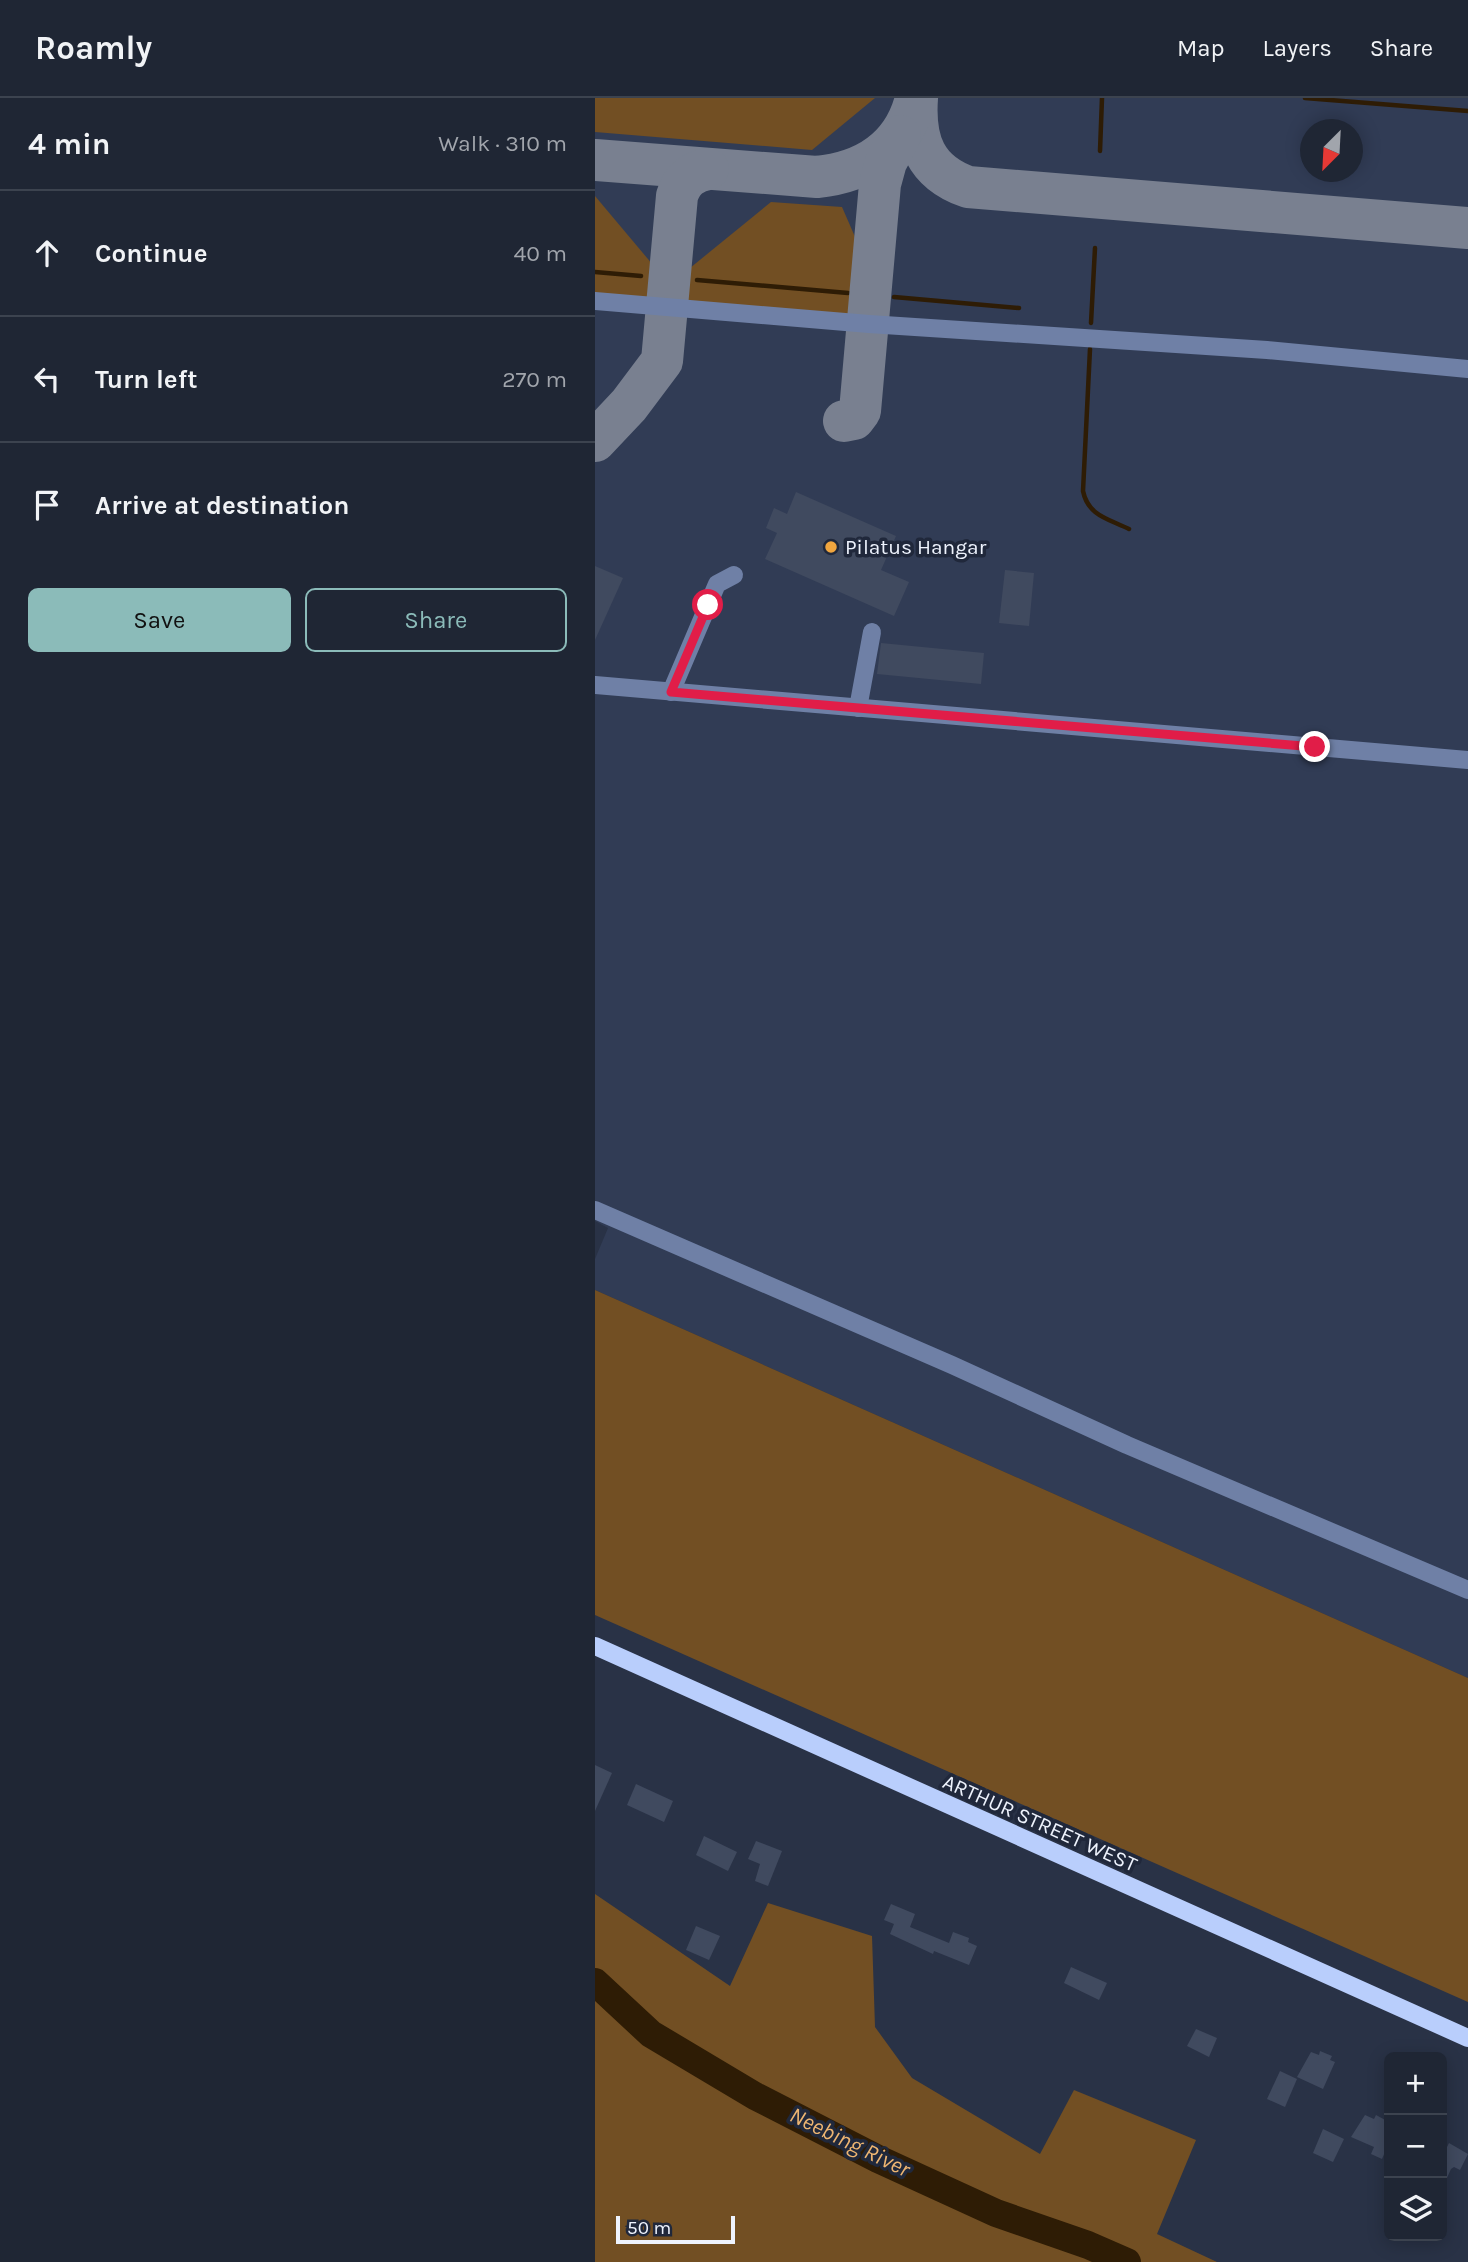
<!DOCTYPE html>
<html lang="en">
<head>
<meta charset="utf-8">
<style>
	body { margin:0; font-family:Karla,sans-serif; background:#272e3c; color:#f1f3f6 }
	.controls { position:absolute; right:21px; bottom:21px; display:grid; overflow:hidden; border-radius:10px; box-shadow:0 4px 18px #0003 }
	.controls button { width:63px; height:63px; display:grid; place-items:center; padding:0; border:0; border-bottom:2px solid #3c434f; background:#1f2634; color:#f1f3f6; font:35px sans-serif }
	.compass { position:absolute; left:705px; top:21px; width:63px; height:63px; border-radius:50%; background:#1f2634; box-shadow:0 4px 18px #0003; rotate:204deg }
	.scale { position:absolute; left:21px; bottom:18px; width:119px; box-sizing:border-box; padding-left:7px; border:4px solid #eef3fd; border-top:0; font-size:19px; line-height:24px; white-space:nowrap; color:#eef3fd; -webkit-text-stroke:5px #20283b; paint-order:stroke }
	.stop { position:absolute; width:21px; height:21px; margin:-16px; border:5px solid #e11d48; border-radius:50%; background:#fff }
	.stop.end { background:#e11d48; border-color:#fff; box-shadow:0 2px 7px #0008 }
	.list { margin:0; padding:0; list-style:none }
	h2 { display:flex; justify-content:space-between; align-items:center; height:91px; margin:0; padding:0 28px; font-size:30px }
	h2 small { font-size:23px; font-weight:400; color:#a1a5ac }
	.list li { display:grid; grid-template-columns:46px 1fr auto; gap:21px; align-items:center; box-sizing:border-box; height:126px; padding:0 28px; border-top:2px solid #3c434f }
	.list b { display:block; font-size:26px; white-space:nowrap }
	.list em { font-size:23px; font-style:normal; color:#a1a5ac }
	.actions { display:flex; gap:14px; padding:21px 28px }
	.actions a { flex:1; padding:16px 0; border:2px solid #8bbbb9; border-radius:10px; text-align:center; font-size:24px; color:#8bbbb9 }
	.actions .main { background:#8bbbb9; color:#111 }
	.icon { flex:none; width:38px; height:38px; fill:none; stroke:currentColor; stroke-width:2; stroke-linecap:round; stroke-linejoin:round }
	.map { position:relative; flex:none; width:873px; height:2164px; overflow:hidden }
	header { display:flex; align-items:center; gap:42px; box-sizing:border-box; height:98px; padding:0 35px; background:#1f2634; border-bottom:2px solid #3c434f }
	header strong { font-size:33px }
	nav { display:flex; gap:38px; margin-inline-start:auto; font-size:24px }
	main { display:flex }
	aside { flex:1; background:#1f2634 }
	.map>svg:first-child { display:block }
	.built { fill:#313c55; fill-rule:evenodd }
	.green { fill:#724f23 }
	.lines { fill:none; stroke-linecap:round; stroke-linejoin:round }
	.stream { stroke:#2e1c05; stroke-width:4.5 }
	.river { stroke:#2e1c05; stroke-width:28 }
	.taxiway { stroke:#798090; stroke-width:42 }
	.building { fill:#404a5f }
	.minor { stroke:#6f80a6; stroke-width:18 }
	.major { stroke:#b9cefc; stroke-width:18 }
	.route { stroke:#e11d48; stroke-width:9 }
	.poi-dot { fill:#f1a63f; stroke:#20283b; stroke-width:2.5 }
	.labels { text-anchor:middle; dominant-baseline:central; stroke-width:7; stroke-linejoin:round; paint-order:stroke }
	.poi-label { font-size:21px; fill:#eef3fd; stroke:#20283b; text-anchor:start }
	.street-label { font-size:21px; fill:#eef3fd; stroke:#20283b }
	.water-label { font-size:23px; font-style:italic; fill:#edb572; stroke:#20283b }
</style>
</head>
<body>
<header>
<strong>Roamly</strong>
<nav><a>Map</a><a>Layers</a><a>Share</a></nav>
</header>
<main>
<aside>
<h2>4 min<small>Walk · 310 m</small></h2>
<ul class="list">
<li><svg class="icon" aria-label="ahead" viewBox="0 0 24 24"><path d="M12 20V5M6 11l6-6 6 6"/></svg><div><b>Continue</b></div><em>40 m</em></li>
<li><svg class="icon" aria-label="left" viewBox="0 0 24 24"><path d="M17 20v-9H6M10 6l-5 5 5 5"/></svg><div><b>Turn left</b></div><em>270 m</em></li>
<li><svg class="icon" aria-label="arrive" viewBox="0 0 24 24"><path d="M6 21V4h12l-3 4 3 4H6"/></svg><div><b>Arrive at destination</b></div></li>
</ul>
<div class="actions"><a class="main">Save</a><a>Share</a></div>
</aside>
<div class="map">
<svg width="873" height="2164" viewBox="0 0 873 2164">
	<rect width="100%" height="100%" fill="#293246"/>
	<path class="built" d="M0,0H873V1580L0,1192V1161L13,1130L0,1123ZM716,32H758V74H716Z"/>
	<g class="green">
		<polygon points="0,0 280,0 217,52 0,34"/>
		<polygon points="0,98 58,167 55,201 0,196"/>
		<polygon points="176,104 247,109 264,148 258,220 92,204 95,170"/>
		<polygon points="0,1192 873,1580 873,1904 0,1517"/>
		<polygon points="0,1796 135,1888 173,1805 277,1838 280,1929 317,1980 445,2056 479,1992 601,2042 562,2136 622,2164 0,2164"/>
	</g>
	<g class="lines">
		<g class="stream">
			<polyline points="710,0 873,13"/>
			<polyline points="505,53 507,0"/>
			<polyline points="0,174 46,178"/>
			<polyline points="102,182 253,195"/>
			<polyline points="299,199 424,210"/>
			<polyline points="496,225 500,150"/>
			<path d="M495,251L488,393C493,418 514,421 534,431"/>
		</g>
		<polyline class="river" points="0,1884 56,1936 160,1998 283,2061 401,2115 493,2147 532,2164"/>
		<g class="taxiway">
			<path d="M322,0C319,43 330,74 373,89L873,130"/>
			<path d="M0,62L222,79C270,74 309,50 321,0"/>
			<polyline points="249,323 259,321 265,313 285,86 291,64 305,38"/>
			<path d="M0,343L34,307L67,263L82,98C87,82 97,74 113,71"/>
		</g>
	</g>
	<g class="building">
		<polygon points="201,394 301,438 286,472 314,484 299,518 170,461 182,435 171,430 179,410 192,416"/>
		<polygon points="0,468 28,480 0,542"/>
		<polygon points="410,472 439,475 434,528 404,525"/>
		<polygon points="286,545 389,555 386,586 282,576"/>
		<polygon points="0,1667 17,1675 0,1713"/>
		<polygon points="41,1686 78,1703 69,1724 32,1707"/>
		<polygon points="109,1738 142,1754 133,1773 101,1757"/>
		<polygon points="161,1743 187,1753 173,1788 160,1783 165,1766 153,1761"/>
		<polygon points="296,1806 320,1816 315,1829 354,1845 358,1834 374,1840 373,1844 382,1848 374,1867 339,1853 338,1856 295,1836 299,1826 289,1822"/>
		<polygon points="101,1828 125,1838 114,1862 91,1852"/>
		<polygon points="476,1869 512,1885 504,1902 469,1885"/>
		<polygon points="601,1931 622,1940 614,1959 592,1948"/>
		<polygon points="725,1953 737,1958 735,1962 740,1964 728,1991 702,1979 716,1954 724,1957"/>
		<polygon points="685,1973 702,1981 690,2009 672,2001"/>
		<polygon points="770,2017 779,2021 781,2017 794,2024 794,2056 790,2054 787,2061 776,2056 779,2049 756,2039"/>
		<polygon points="728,2031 749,2041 738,2064 718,2055"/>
		<polygon points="854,2045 873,2056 865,2072 859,2069 856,2071 847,2091 847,2059"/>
	</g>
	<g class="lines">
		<g class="minor">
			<polyline points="0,203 274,226 672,252 873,271"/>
			<polyline points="0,587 873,662"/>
			<polyline points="76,594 122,486 139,477"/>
			<polyline points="263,610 277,534"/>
			<polyline points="0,1112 357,1267 532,1347 873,1492"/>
		</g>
		<polyline class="major" points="0,1548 873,1940"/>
	</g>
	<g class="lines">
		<polyline class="route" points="113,507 76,594 720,649"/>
	</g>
	<circle class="poi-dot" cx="236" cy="449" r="7"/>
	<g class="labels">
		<g class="poi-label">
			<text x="250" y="449">Pilatus Hangar</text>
		</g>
		<g class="street-label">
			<text transform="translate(445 1725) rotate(24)">ARTHUR STREET WEST</text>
		</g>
		<g class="water-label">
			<text transform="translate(255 2044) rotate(26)">Neebing River</text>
		</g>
	</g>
</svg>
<div class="controls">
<button>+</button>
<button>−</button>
<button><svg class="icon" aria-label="layers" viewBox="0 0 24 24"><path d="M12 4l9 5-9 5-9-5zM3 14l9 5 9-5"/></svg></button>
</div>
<svg class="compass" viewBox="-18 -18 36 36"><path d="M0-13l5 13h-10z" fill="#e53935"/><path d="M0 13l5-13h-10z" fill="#a1a5ac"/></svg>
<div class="scale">50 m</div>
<div class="stop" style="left:113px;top:507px"></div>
<div class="stop end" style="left:720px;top:649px"></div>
</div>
</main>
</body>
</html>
